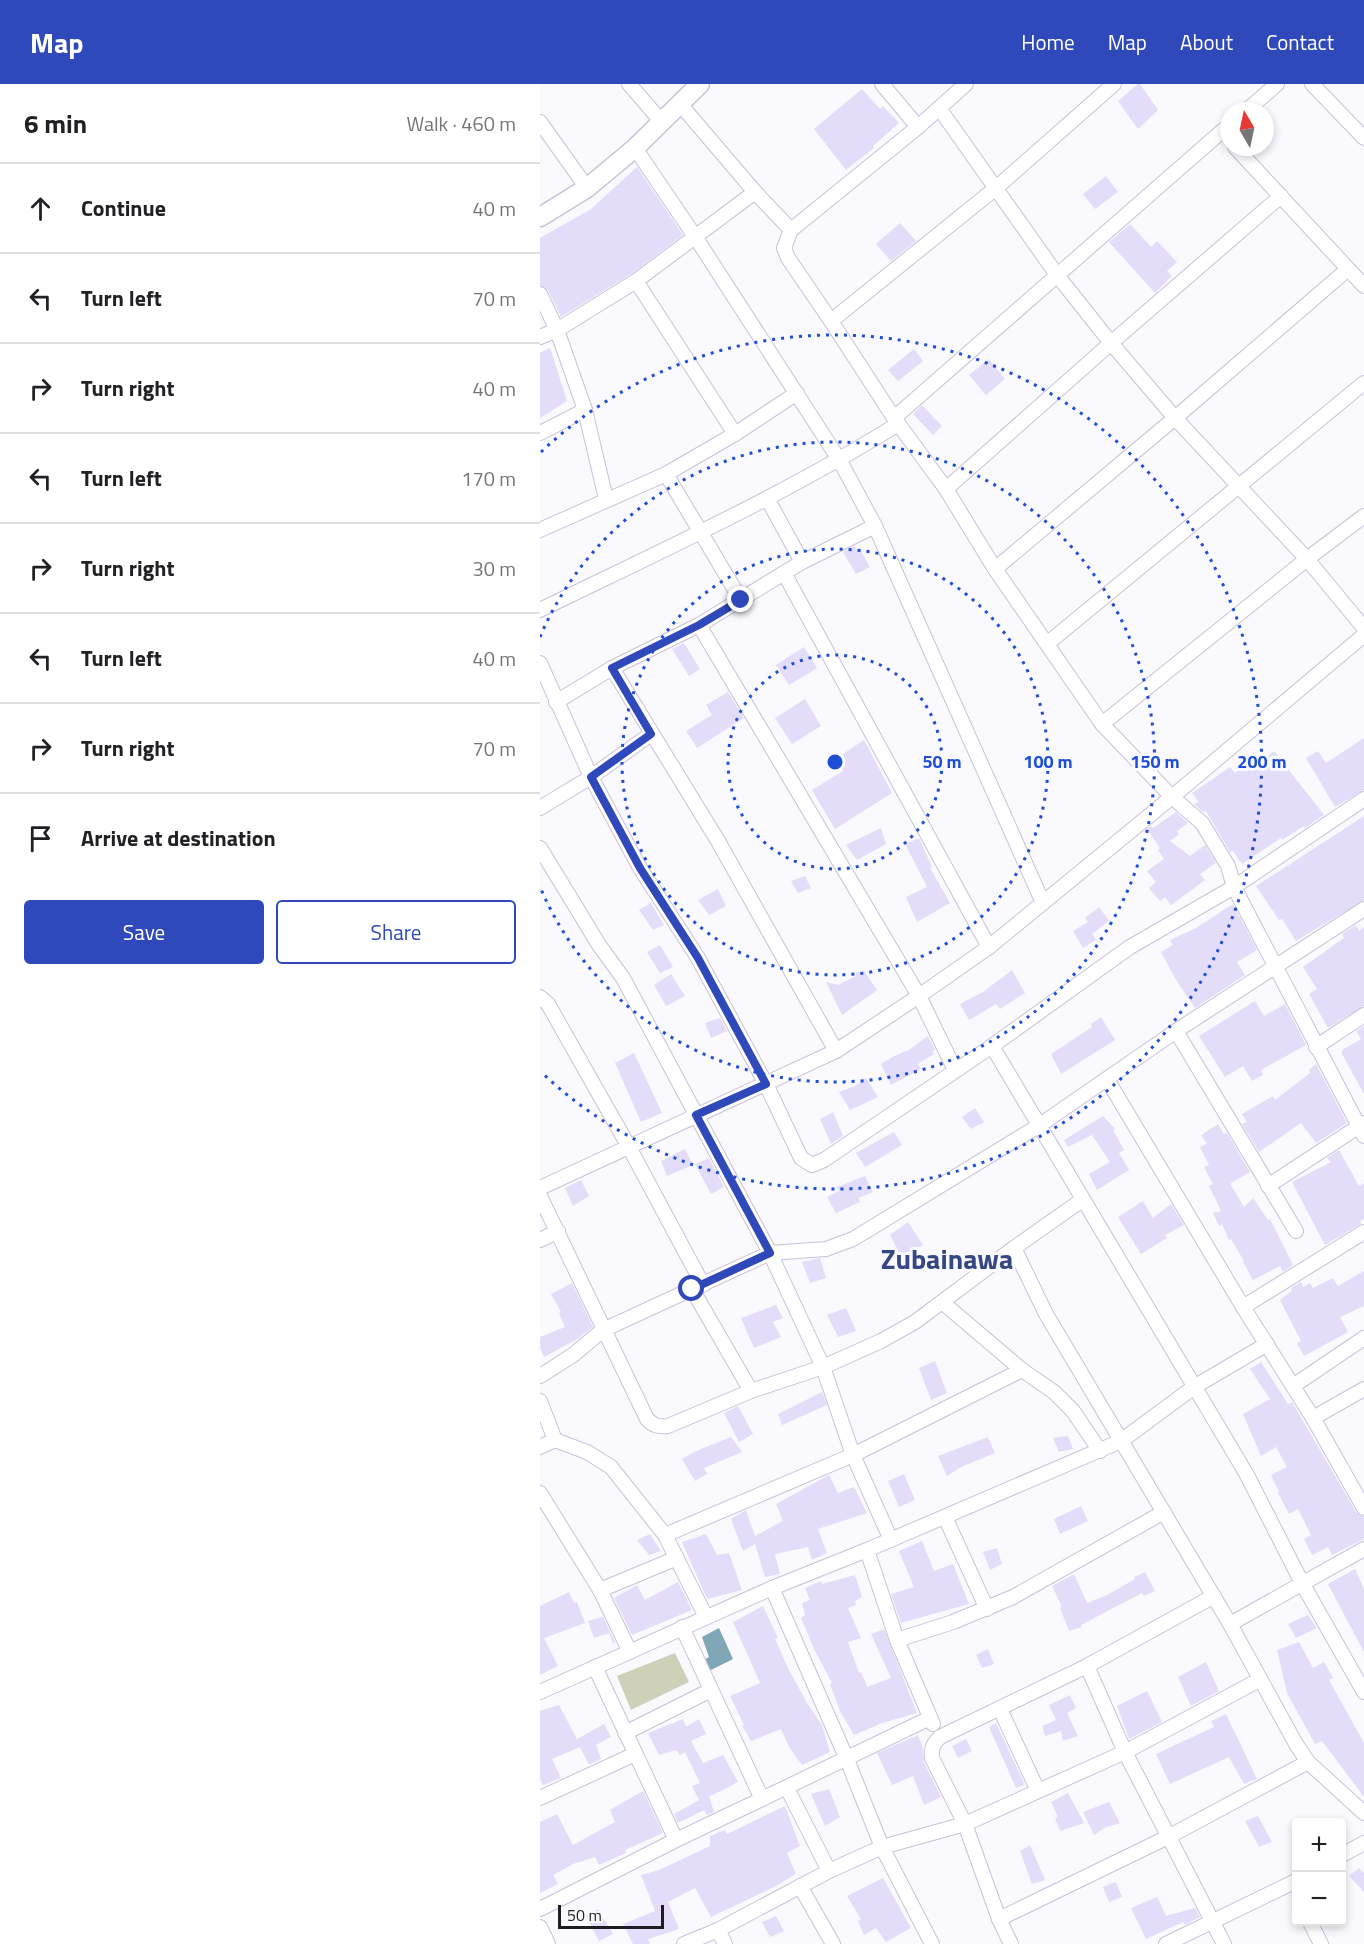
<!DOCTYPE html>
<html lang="en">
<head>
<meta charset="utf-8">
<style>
	body { margin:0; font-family:"Titillium Web",sans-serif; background:#f2f2f2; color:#202124 }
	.controls { position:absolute; right:18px; bottom:18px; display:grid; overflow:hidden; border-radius:6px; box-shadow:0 3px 9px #0003 }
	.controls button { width:54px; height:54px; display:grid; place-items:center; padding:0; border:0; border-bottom:2px solid #e0e0e0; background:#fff; color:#202124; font:30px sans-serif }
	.compass { position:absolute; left:680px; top:18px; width:54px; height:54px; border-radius:50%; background:#fff; box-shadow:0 3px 9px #0003; rotate:351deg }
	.scale { position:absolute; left:18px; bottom:15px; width:106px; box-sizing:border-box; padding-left:6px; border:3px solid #1f1c24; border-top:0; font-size:16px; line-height:21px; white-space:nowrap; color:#1f1c24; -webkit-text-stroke:4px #faf9fe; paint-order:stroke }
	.stop { position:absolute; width:18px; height:18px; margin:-14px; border:4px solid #3049ba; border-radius:50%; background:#fff }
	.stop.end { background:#3049ba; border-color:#fff; box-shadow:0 2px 6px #0008 }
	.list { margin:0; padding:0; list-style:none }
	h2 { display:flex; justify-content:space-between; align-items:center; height:78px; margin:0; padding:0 24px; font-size:26px }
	h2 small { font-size:20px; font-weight:400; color:#757577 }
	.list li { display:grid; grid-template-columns:39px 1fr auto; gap:18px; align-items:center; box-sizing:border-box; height:90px; padding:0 24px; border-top:2px solid #e0e0e0 }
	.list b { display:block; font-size:22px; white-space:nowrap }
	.list em { font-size:20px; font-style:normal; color:#757577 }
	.actions { display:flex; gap:12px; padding:18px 24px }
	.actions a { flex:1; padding:14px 0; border:2px solid #3049ba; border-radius:6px; text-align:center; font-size:21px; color:#3049ba }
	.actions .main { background:#3049ba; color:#fff }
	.icon { flex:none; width:33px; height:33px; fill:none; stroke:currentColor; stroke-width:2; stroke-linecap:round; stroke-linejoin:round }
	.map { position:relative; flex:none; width:824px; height:1860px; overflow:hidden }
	header { display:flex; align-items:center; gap:36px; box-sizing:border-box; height:84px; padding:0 30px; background:#3049ba; color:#fff }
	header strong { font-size:28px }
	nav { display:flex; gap:33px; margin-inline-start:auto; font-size:21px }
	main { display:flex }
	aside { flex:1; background:#fff }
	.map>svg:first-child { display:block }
	.green { fill:#ced0b7 }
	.water { fill:#7fa7b7 }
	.building { fill:#e3ddfa }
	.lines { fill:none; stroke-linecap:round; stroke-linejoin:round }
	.minor-casing { stroke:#c9c1d9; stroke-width:16 }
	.tertiary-casing { stroke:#c9c1d9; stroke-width:21 }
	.minor { stroke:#fff; stroke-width:14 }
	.tertiary { stroke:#fff; stroke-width:18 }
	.route { stroke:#3049ba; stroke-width:8 }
	.ring { fill:none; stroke:#1d4ed8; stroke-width:3; stroke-dasharray:3 6 }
	.labels { text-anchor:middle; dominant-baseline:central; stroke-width:6; stroke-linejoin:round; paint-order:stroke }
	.district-label { font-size:28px; font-weight:bold; fill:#364883; stroke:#faf9fe }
	.centre { fill:#1d4ed8; stroke:#faf9fe; stroke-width:3 }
	.ring-label { font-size:18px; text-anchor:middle; font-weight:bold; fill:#1d4ed8; stroke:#faf9fe; stroke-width:6; stroke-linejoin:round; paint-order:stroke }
</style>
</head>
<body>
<header>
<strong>Map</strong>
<nav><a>Home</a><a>Map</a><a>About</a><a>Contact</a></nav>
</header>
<main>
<aside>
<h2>6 min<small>Walk · 460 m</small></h2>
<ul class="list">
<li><svg class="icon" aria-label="ahead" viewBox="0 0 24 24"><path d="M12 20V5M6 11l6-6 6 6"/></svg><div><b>Continue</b></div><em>40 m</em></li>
<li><svg class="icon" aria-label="left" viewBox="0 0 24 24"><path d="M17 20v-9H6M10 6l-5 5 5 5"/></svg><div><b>Turn left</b></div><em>70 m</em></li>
<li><svg class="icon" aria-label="right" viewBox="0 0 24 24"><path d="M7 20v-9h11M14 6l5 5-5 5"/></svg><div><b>Turn right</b></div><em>40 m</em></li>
<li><svg class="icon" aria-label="left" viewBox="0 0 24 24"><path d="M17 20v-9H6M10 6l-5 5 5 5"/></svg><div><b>Turn left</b></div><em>170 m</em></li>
<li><svg class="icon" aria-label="right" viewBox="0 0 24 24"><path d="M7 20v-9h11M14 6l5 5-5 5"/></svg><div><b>Turn right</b></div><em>30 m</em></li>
<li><svg class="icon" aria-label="left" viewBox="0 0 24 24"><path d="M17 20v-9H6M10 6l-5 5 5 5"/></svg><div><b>Turn left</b></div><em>40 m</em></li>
<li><svg class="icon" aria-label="right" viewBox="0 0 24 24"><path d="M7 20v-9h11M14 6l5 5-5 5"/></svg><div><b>Turn right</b></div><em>70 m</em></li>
<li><svg class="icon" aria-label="arrive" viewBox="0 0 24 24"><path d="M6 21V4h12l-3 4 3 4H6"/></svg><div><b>Arrive at destination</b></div></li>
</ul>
<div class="actions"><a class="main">Save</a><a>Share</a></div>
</aside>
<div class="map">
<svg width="824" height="1860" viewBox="0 0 824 1860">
	<rect width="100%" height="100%" fill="#faf9fe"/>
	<polygon class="green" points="135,1569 149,1598 91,1626 77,1592"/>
	<polygon class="water" points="179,1544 193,1575 169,1587 164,1576 169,1573 162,1553"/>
	<g class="building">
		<polygon points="598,0 600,0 618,26 598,45 578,17"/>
		<polygon points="322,5 340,25 343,22 359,39 333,62 334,64 306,86 274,45"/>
		<polygon points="97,83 143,151 91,190 21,233 8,206 0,201 0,154 51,125"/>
		<polygon points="566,92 578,108 555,125 543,110"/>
		<polygon points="360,139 376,157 351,177 336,160"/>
		<polygon points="590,140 611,163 617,157 637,178 627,187 632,192 615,209 569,158"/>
		<polygon points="10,264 27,317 0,334 0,269"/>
		<polygon points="374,265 383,277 358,297 348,286"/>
		<polygon points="449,275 465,295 446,311 429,291"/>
		<polygon points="382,321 402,342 393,351 373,330"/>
		<polygon points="315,462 316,465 319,464 330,483 316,490 303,468"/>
		<polygon points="144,559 160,585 149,592 132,565"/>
		<polygon points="264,563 277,584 249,601 236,581"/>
		<polygon points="188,608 204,634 157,664 146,647 172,631 166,621"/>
		<polygon points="265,615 281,642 252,660 235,634"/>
		<polygon points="824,654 824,706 795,723 766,674 778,667 786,679"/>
		<polygon points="324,656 352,709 295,745 272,706 303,687 294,676"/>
		<polygon points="734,667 784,731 765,744 764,742 742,756 741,754 702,780 693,767 690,768 666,727 663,728 654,720 659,718 652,709 690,683 695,689 718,674 720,678"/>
		<polygon points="636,728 648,739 637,747 639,750 630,757 650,772 665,761 676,779 660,790 665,796 631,821 625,813 620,817 609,804 616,798 607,787 624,775 618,766 620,764 607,745 611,742 613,744"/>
		<polygon points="824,732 824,816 756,857 742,835 739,836 716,802"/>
		<polygon points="341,744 346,760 317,776 306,761"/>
		<polygon points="379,754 392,783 390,784 410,819 377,838 366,813 387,803 365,760"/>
		<polygon points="265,792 271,804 258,809 251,797"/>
		<polygon points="178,805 186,822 169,831 158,816"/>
		<polygon points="111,819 124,841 113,846 99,826"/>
		<polygon points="693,820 717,866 697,878 705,891 655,924 636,896 621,868 633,861 630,856 656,844"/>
		<polygon points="559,823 569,837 552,850 556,856 543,864 533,847 548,838 545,834"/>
		<polygon points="816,841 819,847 824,843 824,922 788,944 769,910 777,905 763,883 804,854 802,850"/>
		<polygon points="120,861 133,883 120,889 107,868"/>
		<polygon points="472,886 485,909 460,925 456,920 429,936 420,920 443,908"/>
		<polygon points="324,887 337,906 302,931 286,898 298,901 316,892 316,889"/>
		<polygon points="131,890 145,912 126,922 114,901"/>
		<polygon points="715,917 724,932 745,920 766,961 721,986 723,991 712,997 703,982 685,993 659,952"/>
		<polygon points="561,933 575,956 521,990 511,970 552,943 551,940"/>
		<polygon points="180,934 187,947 171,954 165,939"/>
		<polygon points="824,942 824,1010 802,970 802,966 821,955 816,947"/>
		<polygon points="388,952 395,966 392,967 394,970 378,980 381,985 351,1001 341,980 354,972 369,966"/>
		<polygon points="94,969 122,1029 101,1038 75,979"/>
		<polygon points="776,980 807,1039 776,1059 761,1039 719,1068 702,1040 707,1038 702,1030 733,1012 735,1016 770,989 769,986"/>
		<polygon points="326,994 338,1013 310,1026 299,1008 315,1002"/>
		<polygon points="435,1024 444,1038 431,1045 422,1033"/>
		<polygon points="293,1028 303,1052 291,1060 280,1035"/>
		<polygon points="563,1032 575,1045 573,1046 584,1066 579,1069 589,1086 557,1106 549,1090 570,1078 552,1051 528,1063 524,1056"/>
		<polygon points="678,1040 684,1050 687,1049 710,1088 691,1099 691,1101 704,1123 713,1114 728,1136 730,1135 753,1181 743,1188 740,1182 713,1196 703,1178 704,1177 691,1155 689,1156 682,1140 679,1142 673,1129 681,1127 669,1102 673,1100 664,1083 669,1081 660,1063 667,1060 661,1051"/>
		<polygon points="354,1048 362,1061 325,1083 316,1069"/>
		<polygon points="145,1065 153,1081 127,1092 121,1077"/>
		<polygon points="799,1066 819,1102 824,1099 824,1135 820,1137 821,1140 785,1161 752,1098 791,1078 787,1074"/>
		<polygon points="169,1074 184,1103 171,1110 155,1080"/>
		<polygon points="325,1092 333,1108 319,1114 320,1118 296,1129 287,1113 299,1107 297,1103"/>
		<polygon points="41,1096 49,1112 33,1122 25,1104"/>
		<polygon points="603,1117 613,1134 631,1120 644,1141 625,1151 627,1154 601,1170 578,1133"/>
		<polygon points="368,1138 383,1161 362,1174 350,1151"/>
		<polygon points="280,1174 286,1194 270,1199 262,1178"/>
		<polygon points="824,1187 824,1222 800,1233 808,1248 764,1272 757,1259 761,1257 740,1216 752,1207 751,1204 761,1198 763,1203 770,1199 773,1204 793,1194 798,1202"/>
		<polygon points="32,1199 53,1243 39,1254 4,1273 0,1264 0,1253 25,1243 19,1229 21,1228 11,1210"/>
		<polygon points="236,1221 243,1234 233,1238 241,1253 214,1264 201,1234"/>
		<polygon points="306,1224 316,1247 298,1253 287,1231"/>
		<polygon points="395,1277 407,1309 391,1316 379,1284"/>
		<polygon points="721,1278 748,1320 752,1318 816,1428 824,1433 824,1455 792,1471 788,1463 772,1471 764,1455 771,1451 758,1425 749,1430 738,1409 739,1408 731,1391 747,1383 736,1363 721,1372 703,1330 730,1315 710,1285"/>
		<polygon points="282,1308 287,1321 242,1341 238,1330"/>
		<polygon points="198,1322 213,1350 199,1358 184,1329"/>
		<polygon points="528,1352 533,1365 519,1368 513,1354"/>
		<polygon points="191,1353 202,1368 164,1384 167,1390 155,1397 142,1375 156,1367"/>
		<polygon points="448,1353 455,1369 421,1383 407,1392 398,1372"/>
		<polygon points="364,1390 375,1416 359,1423 348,1397"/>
		<polygon points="289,1391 298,1409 314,1403 327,1429 278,1445 287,1469 272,1476 268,1463 235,1470 240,1490 225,1493 215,1460 203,1467 191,1435 206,1426 215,1452 243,1437 236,1420"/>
		<polygon points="541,1422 548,1437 520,1450 514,1435"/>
		<polygon points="110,1450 121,1467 109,1471 97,1456"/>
		<polygon points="166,1450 177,1471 189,1469 202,1506 167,1515 142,1458"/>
		<polygon points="382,1457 394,1487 413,1480 429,1520 361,1539 351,1510 374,1503 359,1467"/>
		<polygon points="457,1464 462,1480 450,1486 443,1468"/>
		<polygon points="815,1485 824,1505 824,1568 788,1500"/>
		<polygon points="605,1488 615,1507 604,1512 602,1509 541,1541 542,1543 529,1547 520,1524 522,1523 512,1502 534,1490 547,1519 567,1511 595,1495 594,1493"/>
		<polygon points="315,1491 322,1513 315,1517 316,1521 308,1524 321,1554 308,1558 319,1589 321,1588 327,1603 351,1594 331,1550 344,1545 377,1629 342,1639 314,1651 300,1627 290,1600 292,1599 274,1565 261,1534 265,1531 262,1519 270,1516 265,1504 281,1497 282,1500"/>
		<polygon points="138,1498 152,1526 92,1551 74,1514 97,1501 105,1516"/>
		<polygon points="29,1508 34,1519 37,1518 45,1539 4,1554 18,1582 0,1591 0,1522"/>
		<polygon points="223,1522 238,1554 235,1555 248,1584 267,1619 282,1641 290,1668 262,1681 249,1663 241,1645 211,1657 202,1642 204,1641 190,1612 220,1599 193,1538"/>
		<polygon points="768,1531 777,1544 756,1554 748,1540"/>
		<polygon points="63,1533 75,1558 73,1560 69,1549 54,1554 48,1537"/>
		<polygon points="759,1558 773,1584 784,1578 793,1594 789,1596 824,1659 824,1713 782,1657 775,1660 747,1609 737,1566"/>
		<polygon points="448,1565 454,1580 442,1584 436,1571"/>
		<polygon points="666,1578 679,1607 651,1622 638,1593"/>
		<polygon points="607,1607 622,1638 589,1655 577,1622"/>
		<polygon points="530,1611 536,1624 527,1629 538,1652 523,1657 521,1647 505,1652 502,1642 516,1636 509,1621"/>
		<polygon points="19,1621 37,1655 64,1640 71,1653 56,1661 61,1675 49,1681 40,1663 12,1675 21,1694 3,1701 0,1695 0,1627"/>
		<polygon points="686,1630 717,1695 704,1700 689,1673 630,1700 616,1670 674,1643 671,1637"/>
		<polygon points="143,1635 146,1643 159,1635 166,1650 151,1657 163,1679 183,1671 198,1698 183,1706 169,1712 174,1728 167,1731 164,1726 138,1739 134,1730 159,1716 152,1702 160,1699 145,1668 140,1671 136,1666 119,1671 108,1649"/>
		<polygon points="456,1639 485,1701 476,1704 449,1643"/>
		<polygon points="378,1651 383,1664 384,1678 401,1713 384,1721 373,1692 352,1701 337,1669"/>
		<polygon points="426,1655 432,1667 418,1674 412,1662"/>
		<polygon points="289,1705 300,1733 285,1742 271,1710"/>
		<polygon points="103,1707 123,1749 85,1766 86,1769 59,1781 55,1773 33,1780 13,1791 18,1800 0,1809 0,1738 17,1730 33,1761 75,1738 70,1726"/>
		<polygon points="528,1709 544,1739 520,1747 515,1734 518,1733 511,1718"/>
		<polygon points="569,1718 580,1739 566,1743 554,1751 543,1728"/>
		<polygon points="245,1722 260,1762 247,1769 256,1790 236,1802 171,1833 155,1804 128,1818 139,1845 108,1855 110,1860 93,1860 83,1840 115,1827 101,1791 119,1786 170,1762 170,1752 185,1746 187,1750"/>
		<polygon points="718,1732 732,1758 719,1763 705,1737"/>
		<polygon points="490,1761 505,1796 492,1800 480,1767"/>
		<polygon points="819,1784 824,1789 824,1808 809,1792"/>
		<polygon points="343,1794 371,1844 346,1858 336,1844 324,1851 318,1837 321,1835 307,1812"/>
		<polygon points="576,1798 582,1813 569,1818 563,1803"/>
		<polygon points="617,1813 626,1832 655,1824 660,1833 645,1841 643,1838 606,1855 591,1824"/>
		<polygon points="58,1825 73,1850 59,1857 46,1832"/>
		<polygon points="236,1832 244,1847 230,1853 222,1838"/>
	</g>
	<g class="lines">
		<defs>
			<g id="minor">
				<polyline points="89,0 121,37"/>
				<polyline points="342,0 378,43"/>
				<polyline points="426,0 378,43 251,146 244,164 248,174 291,237 354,334 406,405 455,485 562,640 632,713 662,739 688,782 694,803 824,1052"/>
				<polyline points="772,0 824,54"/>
				<polyline points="140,20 215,108 251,146"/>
				<polyline points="399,24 517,191 571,259 635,334 767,475 824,544"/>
				<polyline points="706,27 737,0"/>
				<polyline points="0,38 47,104"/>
				<polyline points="695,63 824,202"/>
				<polyline points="95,64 156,154 300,377 335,442 503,819"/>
				<polyline points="96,197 195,350"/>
				<polyline points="0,210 17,246 45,326 66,415"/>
				<polyline points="291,237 456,104 574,0"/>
				<polyline points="0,253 17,246 96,197 215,108"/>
				<polyline points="354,334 689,41"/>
				<polyline points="0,349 45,326"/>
				<polyline points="126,390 201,516"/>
				<polyline points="406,405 571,259 741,112"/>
				<polyline points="228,416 262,478"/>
				<polyline points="0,446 126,390 195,350 257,309"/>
				<polyline points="455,485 635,334 808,185"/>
				<polyline points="244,489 449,863"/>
				<path d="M0,526C121,467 244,411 358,340"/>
				<polyline points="159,541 379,912 415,986"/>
				<polyline points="508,559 824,299"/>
				<polyline points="0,579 51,693 100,784 158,874 226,1000 261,1074 272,1081 284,1076 452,962 590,863 694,803 824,715"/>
				<polyline points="72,584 178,757 296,967"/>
				<polyline points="16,618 72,584 159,541 262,478 335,442"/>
				<polyline points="562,640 767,475 824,432"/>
				<polyline points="0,724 51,693 111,650"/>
				<polyline points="0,764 59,861 83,894 230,1169 283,1283 313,1371 482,1286"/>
				<polyline points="0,913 8,920 89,1063 163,1201"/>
				<polyline points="636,947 756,1147"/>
				<polyline points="452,962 707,1391 762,1499 824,1608"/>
				<polyline points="776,963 824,931"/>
				<polyline points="567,995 703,1223 773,1334 824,1424"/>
				<polyline points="728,1102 824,1039"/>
				<polyline points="0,1104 296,967 379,912 449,863 632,713 824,551"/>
				<path d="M0,1112L107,1335C114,1342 118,1343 128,1342L211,1307L283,1283L341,1257L375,1238L474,1164L542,1116"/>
				<polyline points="0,1156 18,1147"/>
				<polyline points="474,1164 506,1230 690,1540 756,1660 768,1678 824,1729"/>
				<polyline points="152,1205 211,1307"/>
				<polyline points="402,1218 482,1286 514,1308 533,1327 560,1367"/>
				<polyline points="703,1223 824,1148"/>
				<polyline points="0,1292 33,1271 63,1246 230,1169 286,1165 313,1155 500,1041 636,947 824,825"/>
				<polyline points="753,1302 824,1254"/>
				<polyline points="0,1317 15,1356"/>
				<polyline points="773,1334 824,1305"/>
				<polyline points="0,1363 15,1356 47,1368 71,1383 125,1451 166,1533"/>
				<polyline points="0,1409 60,1506 90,1568"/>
				<polyline points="405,1433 447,1525"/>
				<polyline points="125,1451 313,1371 351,1456"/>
				<polyline points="327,1466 357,1556 393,1640"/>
				<polyline points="232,1504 306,1673 342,1763 392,1860"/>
				<polyline points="60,1506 137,1474"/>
				<polyline points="690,1540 824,1465"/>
				<polyline points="142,1543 222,1715 390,1634"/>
				<polyline points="357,1556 413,1538 473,1513 624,1428"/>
				<polyline points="547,1582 585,1668 684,1860"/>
				<polyline points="55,1583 136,1756"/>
				<polyline points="0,1608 232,1504 327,1466 581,1357 654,1303 727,1260"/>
				<polyline points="460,1625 498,1707"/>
				<polyline points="85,1649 171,1606"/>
				<polyline points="247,1704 289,1787"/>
				<polyline points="0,1714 95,1670"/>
				<polyline points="802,1771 824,1759"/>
				<polyline points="260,1802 293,1860"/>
				<polyline points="0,1825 136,1756 222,1715"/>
				<polyline points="459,1835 628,1753 768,1678"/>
				<polyline points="770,1838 781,1860"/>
				<polyline points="0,1843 8,1860"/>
				<polyline points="178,1846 185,1860"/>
				<polyline points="144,1860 178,1846 289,1787 342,1763 425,1740 585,1668 719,1596"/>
				<path d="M471,1860L459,1835L425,1740L392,1674C391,1664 393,1660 400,1653L547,1582L674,1512"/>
				<polyline points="626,1860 756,1797"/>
			</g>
			<polyline id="tertiary" points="0,133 47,104 95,64 160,0"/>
		</defs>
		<use href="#minor" class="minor-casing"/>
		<use href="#tertiary" class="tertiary-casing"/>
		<use href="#minor" class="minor"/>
		<use href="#tertiary" class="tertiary"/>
	</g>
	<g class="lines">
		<polyline class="route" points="152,1205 230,1169 156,1031 226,1000 158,874 100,784 51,693 111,650 72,584 159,541 201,516"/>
	</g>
	<g class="ring">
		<circle cx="295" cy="678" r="107"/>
		<circle cx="295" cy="678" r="213"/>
		<path d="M0 553A320 320 0 1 1 0 803"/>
		<path d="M1 368A427 427 0 1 1 1 988"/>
	</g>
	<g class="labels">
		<g class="district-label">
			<text x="407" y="1174">Zubainawa</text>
		</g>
	</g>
	<circle cx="295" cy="678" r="9" class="centre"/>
	<g class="ring-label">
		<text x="402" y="684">50 m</text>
		<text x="508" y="684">100 m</text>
		<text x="615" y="684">150 m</text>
		<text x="722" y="684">200 m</text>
	</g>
</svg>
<div class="controls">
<button>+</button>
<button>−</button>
</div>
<svg class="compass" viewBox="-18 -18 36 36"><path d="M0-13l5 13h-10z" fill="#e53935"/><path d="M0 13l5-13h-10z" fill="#757577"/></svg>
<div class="scale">50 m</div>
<div class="stop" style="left:152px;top:1205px"></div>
<div class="stop end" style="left:201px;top:516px"></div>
</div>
</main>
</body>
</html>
